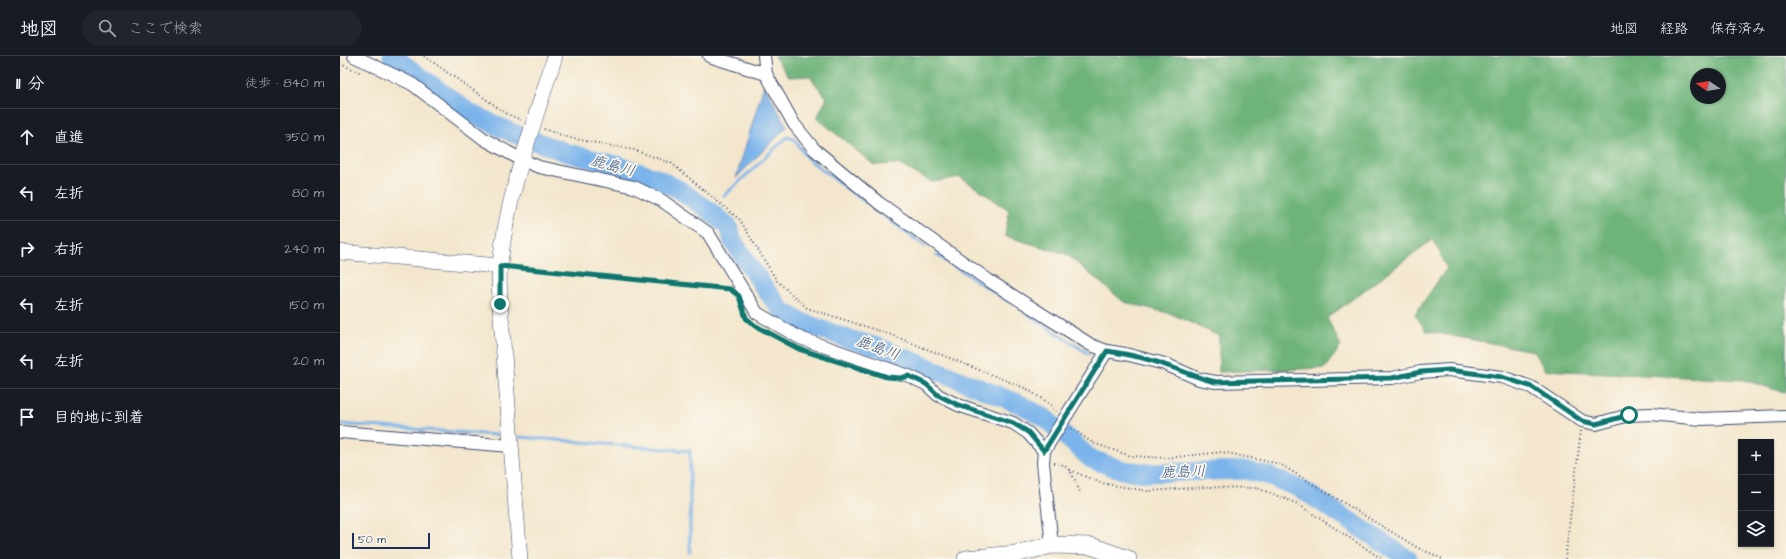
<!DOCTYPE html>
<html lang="ja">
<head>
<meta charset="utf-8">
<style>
	body { margin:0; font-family:"Architects Daughter","Klee One",sans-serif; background:#20242c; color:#f1f3f6 }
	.controls { position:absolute; right:12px; bottom:12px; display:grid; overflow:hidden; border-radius:0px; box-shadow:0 1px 3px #0004 }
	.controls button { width:36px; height:36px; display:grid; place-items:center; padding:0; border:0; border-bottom:1px solid #363941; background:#171b24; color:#f1f3f6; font:20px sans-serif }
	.compass { position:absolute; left:1350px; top:12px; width:36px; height:36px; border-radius:50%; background:#171b24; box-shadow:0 1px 3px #0004; rotate:282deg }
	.scale { position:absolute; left:12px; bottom:10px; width:78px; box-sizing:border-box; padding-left:4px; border:2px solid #1b2f5e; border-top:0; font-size:11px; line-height:14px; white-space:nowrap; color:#1b2f5e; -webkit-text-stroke:3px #fbf7ec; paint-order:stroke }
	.stop { position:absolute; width:12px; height:12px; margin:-9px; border:3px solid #0f766e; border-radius:50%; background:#fff }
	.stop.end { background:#0f766e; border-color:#fff; box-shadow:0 1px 4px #0008 }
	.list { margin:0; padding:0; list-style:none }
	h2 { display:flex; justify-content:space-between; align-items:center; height:52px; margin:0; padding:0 16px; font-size:17px }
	h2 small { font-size:13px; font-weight:400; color:#9ea1a6 }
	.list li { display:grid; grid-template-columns:26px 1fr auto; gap:12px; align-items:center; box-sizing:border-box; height:56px; padding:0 16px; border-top:1px solid #363941 }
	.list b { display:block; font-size:15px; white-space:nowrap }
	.list em { font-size:13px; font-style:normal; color:#9ea1a6 }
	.icon { flex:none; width:22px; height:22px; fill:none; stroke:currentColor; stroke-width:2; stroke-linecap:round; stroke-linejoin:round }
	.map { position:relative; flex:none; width:1446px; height:503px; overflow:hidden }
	header { display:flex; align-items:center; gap:24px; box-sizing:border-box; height:56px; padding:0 20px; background:#171b24; border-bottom:1px solid #363941 }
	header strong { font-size:19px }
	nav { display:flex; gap:22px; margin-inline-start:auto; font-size:14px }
	.search { width:280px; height:36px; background:#20242c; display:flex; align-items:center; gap:10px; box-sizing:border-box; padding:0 14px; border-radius:22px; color:#9ea1a6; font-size:15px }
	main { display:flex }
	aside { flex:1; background:#171b24 }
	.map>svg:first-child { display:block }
	.forest { fill:#6eb47a; stroke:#44726c; fill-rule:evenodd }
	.water { fill:#7ab4eb; stroke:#4a72a4 }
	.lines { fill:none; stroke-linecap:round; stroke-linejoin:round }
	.stream { stroke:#7ab4eb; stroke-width:3 }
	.river { stroke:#7ab4eb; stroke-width:19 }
	.minor-casing { stroke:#3b4a6e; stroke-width:14 }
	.tertiary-casing { stroke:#3b4a6e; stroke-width:16 }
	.secondary-casing { stroke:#3b4a6e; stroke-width:18 }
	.path { stroke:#3b4a6e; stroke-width:2; stroke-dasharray:1 3; stroke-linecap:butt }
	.minor { stroke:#fff; stroke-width:12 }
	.tertiary { stroke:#fff; stroke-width:15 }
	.secondary { stroke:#fff; stroke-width:17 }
	.route { stroke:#0f766e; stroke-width:5 }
	.labels { text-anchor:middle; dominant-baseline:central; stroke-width:3.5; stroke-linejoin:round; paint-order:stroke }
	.water-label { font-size:15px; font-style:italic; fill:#385788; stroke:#fbf7ec }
</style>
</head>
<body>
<header>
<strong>地図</strong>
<div class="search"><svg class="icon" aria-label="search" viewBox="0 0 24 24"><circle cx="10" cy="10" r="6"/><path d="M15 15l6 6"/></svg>ここで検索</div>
<nav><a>地図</a><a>経路</a><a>保存済み</a></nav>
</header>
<main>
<aside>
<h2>11 分<small>徒歩 · 840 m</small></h2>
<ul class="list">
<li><svg class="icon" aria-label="ahead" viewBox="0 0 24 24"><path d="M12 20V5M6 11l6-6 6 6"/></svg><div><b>直進</b></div><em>350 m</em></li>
<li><svg class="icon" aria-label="left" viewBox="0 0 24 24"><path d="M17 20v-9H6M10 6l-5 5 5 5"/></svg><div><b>左折</b></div><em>80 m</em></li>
<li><svg class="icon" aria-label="right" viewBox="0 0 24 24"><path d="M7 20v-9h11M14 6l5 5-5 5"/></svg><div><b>右折</b></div><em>240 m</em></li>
<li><svg class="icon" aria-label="left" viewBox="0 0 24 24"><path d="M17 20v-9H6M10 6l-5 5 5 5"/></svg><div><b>左折</b></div><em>150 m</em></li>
<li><svg class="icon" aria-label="left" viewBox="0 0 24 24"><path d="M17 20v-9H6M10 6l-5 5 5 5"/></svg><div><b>左折</b></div><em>20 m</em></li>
<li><svg class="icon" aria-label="arrive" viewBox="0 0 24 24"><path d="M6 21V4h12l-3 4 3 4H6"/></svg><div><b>目的地に到着</b></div></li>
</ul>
</aside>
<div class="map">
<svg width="1446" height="503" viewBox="0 0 1446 503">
	<rect width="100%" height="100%" fill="#fbf7ec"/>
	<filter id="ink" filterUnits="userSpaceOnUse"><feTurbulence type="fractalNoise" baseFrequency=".025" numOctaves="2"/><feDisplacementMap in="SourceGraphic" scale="8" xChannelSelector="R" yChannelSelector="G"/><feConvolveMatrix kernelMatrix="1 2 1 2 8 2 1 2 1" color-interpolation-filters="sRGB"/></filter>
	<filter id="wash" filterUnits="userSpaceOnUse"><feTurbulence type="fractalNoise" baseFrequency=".012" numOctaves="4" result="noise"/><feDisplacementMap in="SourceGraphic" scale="16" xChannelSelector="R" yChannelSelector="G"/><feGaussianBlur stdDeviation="0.9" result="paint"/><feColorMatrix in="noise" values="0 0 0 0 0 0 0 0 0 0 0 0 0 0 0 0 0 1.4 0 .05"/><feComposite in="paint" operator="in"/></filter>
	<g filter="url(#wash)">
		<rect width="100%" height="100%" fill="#f3e6cc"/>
		<path class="forest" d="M434,0H1446V337L1404,324L1205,314L1194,295L1086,275L1075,258L1107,212L1093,183L987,262L1001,290L985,312L879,316V280L832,258L784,246L726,198L665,180L669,154L620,121L592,126L558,108L534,109L477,62L487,42L469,20L449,21ZM1356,18H1380V42H1356Z"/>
		<polygon class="water" points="424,29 447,71 396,122"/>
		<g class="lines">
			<g class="stream">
				<polyline points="384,140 447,81 454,83 467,102 525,146"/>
				<polyline points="367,153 374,149"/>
				<polyline points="537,155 585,190"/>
				<polyline points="597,199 671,247"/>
				<polyline points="685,256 749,298"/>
				<polyline points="0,368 157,379"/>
				<polyline points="180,381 350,395 350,496"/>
			</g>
			<polyline class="river" points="52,0 130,57 173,77 228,97 280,110 316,122 338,133 367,153 388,170 393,185 423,230 442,255 464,267 508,283 538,291 682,349 705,362 751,403 782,414 808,417 904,414 926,419 961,433 1068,503"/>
		</g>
	</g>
	<g filter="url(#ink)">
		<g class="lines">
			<defs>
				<g id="minor">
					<polyline points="14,0 72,28 144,83 182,104 199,111 294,131 321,144 368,177 417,257 460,282 569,320 586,328 598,339 618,349 673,367 688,377 704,395"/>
					<polyline points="369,0 426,18"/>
					<polyline points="424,0 426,18 454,68 474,93 539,147 648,224 751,289 767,295 785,298 825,308 859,323 876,326 1052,322 1081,316 1109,314 1162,321 1191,331 1242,365 1256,368 1289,359 1311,358 1361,363 1446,360"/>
					<polyline points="0,376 171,390"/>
					<polyline points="712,489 703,407 704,395 767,295"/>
				</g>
				<g id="tertiary">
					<polyline points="0,196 159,210"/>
					<path d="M180,503L160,248C160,235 158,222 160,209C167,137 194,68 215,0"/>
				</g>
				<polyline id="secondary" points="626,503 675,498 712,489 751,490 788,503"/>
			</defs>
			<use href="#minor" class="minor-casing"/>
			<use href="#tertiary" class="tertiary-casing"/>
			<use href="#secondary" class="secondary-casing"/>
			<g class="path">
				<polyline points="84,0 167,58 181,64"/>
				<polyline points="0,8 22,17"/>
				<polyline points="204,73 230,82 294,94 331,107 400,164 437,225 467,252 549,278 687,333 711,349 716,356"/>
				<polyline points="172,212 389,233"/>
				<polyline points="731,372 753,387 791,400 827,402 882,396 940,408 1078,492 1103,503"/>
				<path d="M714,407C730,407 735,424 740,436"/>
				<polyline points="730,414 761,427 807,435 867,431 917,432 956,447 1042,503"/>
				<polyline points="1225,503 1241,375"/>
			</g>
			<use href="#minor" class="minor"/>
			<use href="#tertiary" class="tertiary"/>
			<use href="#secondary" class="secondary"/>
		</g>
	</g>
	<g class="lines" filter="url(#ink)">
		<path class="route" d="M160,248V210L390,233L399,240L406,262L414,269L459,293L547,321L560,322L569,320L586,328L598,339L618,349L673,367L688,376L704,395L767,295C786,298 807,302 825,309C843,315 858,322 876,326L1052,322L1081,316L1109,314L1162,321L1192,331L1242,365L1256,368L1289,359"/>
	</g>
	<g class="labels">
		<g class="water-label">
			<text transform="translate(273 110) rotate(15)">鹿島川</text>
			<text transform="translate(538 292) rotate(20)">鹿島川</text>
			<text transform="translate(843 416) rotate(-2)">鹿島川</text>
		</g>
	</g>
</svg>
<div class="controls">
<button>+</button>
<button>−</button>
<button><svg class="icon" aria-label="layers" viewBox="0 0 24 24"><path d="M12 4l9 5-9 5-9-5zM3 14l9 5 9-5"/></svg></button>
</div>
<svg class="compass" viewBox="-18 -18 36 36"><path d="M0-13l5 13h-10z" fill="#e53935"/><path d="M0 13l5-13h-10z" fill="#9ea1a6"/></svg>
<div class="scale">50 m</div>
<div class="stop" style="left:1289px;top:359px"></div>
<div class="stop end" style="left:160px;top:248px"></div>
</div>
</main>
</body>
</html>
